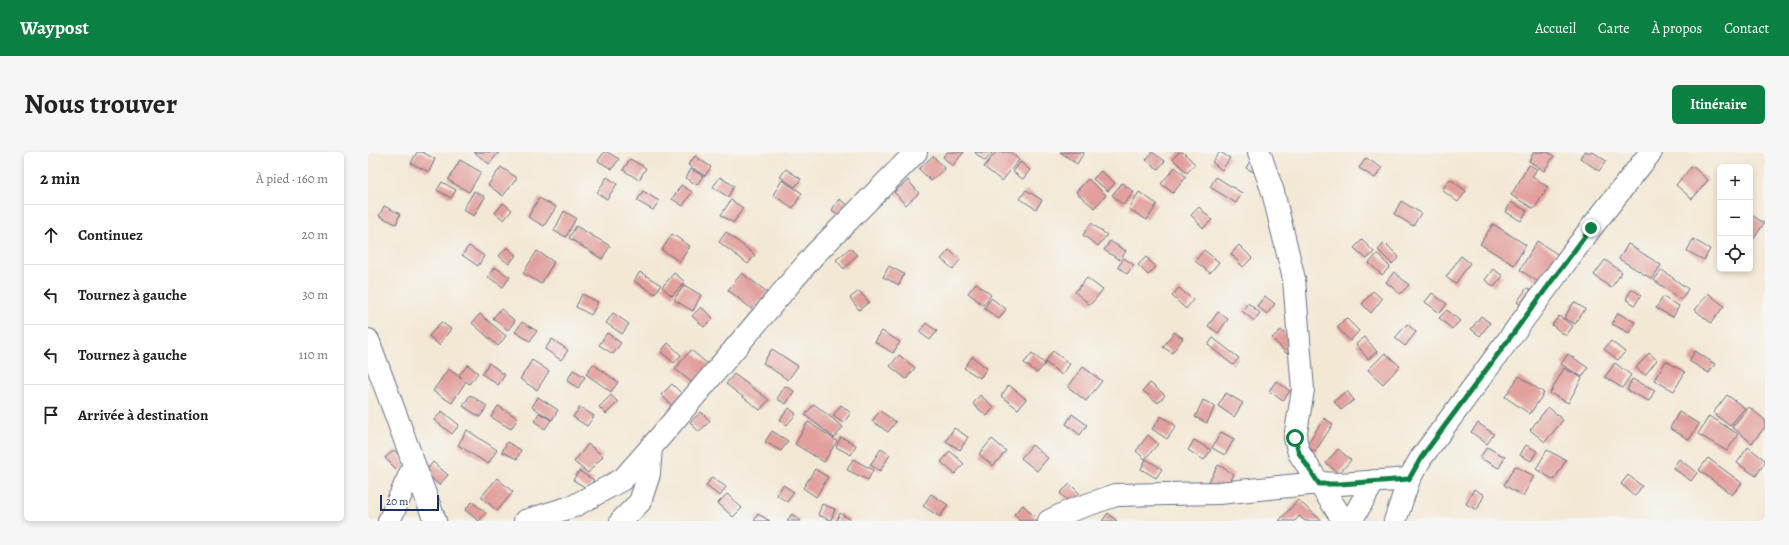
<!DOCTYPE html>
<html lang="fr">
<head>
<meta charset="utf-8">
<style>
	body { margin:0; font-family:Alegreya,serif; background:#f6f6f6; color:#222 }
	.controls { position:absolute; right:12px; top:12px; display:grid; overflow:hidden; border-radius:6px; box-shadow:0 2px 6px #0003 }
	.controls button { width:36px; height:36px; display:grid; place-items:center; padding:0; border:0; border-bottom:1px solid #e0e0e0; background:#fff; color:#222; font:20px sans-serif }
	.scale { position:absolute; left:12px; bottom:10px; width:59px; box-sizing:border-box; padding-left:4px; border:2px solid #1b2f5e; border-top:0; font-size:11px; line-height:14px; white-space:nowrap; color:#1b2f5e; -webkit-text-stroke:3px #f6f6f2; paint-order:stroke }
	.stop { position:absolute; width:12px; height:12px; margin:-9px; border:3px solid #0b8043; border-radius:50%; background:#fff }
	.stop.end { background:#0b8043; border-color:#fff; box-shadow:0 1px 4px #0008 }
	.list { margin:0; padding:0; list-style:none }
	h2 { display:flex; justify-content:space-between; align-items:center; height:52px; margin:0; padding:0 16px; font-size:17px }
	h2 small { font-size:13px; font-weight:400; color:#767676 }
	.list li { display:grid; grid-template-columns:26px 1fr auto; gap:12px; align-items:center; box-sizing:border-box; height:60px; padding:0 16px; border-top:1px solid #e0e0e0 }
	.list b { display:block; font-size:15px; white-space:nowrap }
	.list em { font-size:13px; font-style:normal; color:#767676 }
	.icon { flex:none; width:22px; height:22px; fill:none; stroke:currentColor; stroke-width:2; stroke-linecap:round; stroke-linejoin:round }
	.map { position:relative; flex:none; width:1397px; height:369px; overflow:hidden; border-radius:6px }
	header { display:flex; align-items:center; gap:24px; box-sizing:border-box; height:56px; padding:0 20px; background:#0b8043; color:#fff }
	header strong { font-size:19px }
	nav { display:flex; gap:22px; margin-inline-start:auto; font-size:14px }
	.intro { display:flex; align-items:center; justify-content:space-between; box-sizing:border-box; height:96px; padding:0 24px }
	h1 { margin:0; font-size:28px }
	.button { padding:10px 18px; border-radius:6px; background:#0b8043; color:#fff; font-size:14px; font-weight:700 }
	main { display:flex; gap:24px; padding:0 24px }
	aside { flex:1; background:#fff; border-radius:6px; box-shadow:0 2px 6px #0003 }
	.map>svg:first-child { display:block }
	.building { fill:#e29f9b }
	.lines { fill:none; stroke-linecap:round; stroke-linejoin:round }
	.street-casing { stroke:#677087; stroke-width:24 }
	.street { stroke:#fff; stroke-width:22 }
	.route { stroke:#0b8043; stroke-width:5 }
</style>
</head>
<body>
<header>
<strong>Waypost</strong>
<nav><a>Accueil</a><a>Carte</a><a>À propos</a><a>Contact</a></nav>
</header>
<div class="intro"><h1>Nous trouver</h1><a class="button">Itinéraire</a></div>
<main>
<aside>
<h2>2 min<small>À pied · 160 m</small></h2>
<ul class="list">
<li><svg class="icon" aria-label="ahead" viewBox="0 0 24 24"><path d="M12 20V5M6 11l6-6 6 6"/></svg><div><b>Continuez</b></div><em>20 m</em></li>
<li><svg class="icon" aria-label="left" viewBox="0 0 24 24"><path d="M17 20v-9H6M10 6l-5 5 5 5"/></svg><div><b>Tournez à gauche</b></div><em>30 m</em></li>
<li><svg class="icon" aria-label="left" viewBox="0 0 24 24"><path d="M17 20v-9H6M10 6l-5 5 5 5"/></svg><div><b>Tournez à gauche</b></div><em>110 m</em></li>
<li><svg class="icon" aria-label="arrive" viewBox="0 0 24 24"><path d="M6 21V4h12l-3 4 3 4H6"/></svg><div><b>Arrivée à destination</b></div></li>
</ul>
</aside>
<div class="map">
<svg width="1397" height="369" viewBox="0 0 1397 369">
	<rect width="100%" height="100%" fill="#f6f6f2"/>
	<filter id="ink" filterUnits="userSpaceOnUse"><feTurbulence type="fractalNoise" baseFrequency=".025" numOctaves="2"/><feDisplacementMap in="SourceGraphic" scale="8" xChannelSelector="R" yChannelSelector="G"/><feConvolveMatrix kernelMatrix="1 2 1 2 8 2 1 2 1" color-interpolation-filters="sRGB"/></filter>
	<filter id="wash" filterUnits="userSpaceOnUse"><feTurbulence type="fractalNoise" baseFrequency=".012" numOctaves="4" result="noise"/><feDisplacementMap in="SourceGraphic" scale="16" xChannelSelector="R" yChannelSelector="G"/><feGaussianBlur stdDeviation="0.9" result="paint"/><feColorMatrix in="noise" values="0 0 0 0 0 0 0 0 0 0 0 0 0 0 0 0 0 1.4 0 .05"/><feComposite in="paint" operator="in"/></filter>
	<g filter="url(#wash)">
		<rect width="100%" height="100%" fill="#f3e8d4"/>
		<g id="blocks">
			<g class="building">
				<polygon points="49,0 54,0 67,7 61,20 43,11"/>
				<polygon points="106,0 131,0 121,12"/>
				<polygon points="236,0 239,0 251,7 244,17 230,9"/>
				<polygon points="579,0 596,0 584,14 575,5"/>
				<polygon points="608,0 625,0 617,9 607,1"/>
				<polygon points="628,0 642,0 651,8 634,29 616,15"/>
				<polygon points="692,0 716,0 709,12"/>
				<polygon points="784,0 797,9 790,17 778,8"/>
				<polygon points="811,0 815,0 827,12 819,21 805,7"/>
				<polygon points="852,0 862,6 854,18 844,10"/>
				<polygon points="1166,0 1180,0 1186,4 1176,19 1161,9"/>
				<polygon points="1216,0 1225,0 1238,9 1231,19 1212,6"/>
				<polygon points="327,4 343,15 337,24 320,13"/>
				<polygon points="565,4 577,17 563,29 551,17"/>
				<polygon points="998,6 1014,16 1007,26 991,16"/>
				<polygon points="262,7 278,16 271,28 255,18"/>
				<polygon points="92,8 113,20 101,40 80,28"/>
				<polygon points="882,9 895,15 891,23 878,16"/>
				<polygon points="652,10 662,18 655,27 645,20"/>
				<polygon points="1161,13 1169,17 1164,25 1180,35 1166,57 1143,43"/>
				<polygon points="1324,14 1340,28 1324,47 1308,33"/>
				<polygon points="133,15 149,26 135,44 120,33"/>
				<polygon points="807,15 818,25 805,41 793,32"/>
				<polygon points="323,17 335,24 329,33 318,26"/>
				<polygon points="418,17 433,27 427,35 412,25"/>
				<polygon points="733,19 747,31 740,39 725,27"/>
				<polygon points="239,25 249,32 239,47 229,41"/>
				<polygon points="352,25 366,34 360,45 345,35"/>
				<polygon points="848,25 874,41 868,51 842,35"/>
				<polygon points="720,27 738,43 726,56 708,40"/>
				<polygon points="1082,27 1098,39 1090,50 1074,38"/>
				<polygon points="414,28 434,41 425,56 405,43"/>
				<polygon points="540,28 551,41 538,53 526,40"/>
				<polygon points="74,30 88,38 83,46 69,38"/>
				<polygon points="754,31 766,40 755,53 744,43"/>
				<polygon points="313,33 324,40 315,54 304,47"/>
				<polygon points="658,38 674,48 668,57 652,47"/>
				<polygon points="106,39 117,45 106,64 95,58"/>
				<polygon points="275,39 291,49 285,58 269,49"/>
				<polygon points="771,40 789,52 779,68 761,57"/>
				<polygon points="171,46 188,55 176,74 160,65"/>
				<polygon points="471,47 487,58 479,69 464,58"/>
				<polygon points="363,48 375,56 365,71 353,63"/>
				<polygon points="1033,49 1053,61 1045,74 1026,62"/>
				<polygon points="1143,50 1159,59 1153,69 1138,60"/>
				<polygon points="135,51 144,58 136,68 127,61"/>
				<polygon points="16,54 32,62 28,72 11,64"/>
				<polygon points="831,55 844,68 835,76 823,63"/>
				<polygon points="196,59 208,66 198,85 186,79"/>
				<polygon points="1382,62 1396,71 1385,88 1382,87"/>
				<polygon points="723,71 739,83 730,94 715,83"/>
				<polygon points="1125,72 1158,93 1146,113 1112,92"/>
				<polygon points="208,74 242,94 234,107 201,86"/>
				<polygon points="358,80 387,103 380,112 351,90"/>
				<polygon points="304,82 322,94 312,110 294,98"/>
				<polygon points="1325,87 1342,97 1336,108 1319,99"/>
				<polygon points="994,88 1006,100 999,107 986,96"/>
				<polygon points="742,89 758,99 752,108 736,98"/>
				<polygon points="1169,89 1197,107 1178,135 1152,118"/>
				<polygon points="1017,91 1031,105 1024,112 1010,98"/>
				<polygon points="1260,92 1293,113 1284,127 1251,107"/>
				<polygon points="871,93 884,106 875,115 863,102"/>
				<polygon points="101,94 116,104 110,114 94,103"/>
				<polygon points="139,95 148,103 141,112 131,104"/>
				<polygon points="482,96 489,103 476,117 468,108"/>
				<polygon points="581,98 592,108 585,117 573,107"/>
				<polygon points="836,98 851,110 842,121 827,109"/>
				<polygon points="169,99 186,110 173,132 155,121"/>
				<polygon points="1009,102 1022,115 1014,123 1001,111"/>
				<polygon points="1093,104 1102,111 1087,132 1078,125"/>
				<polygon points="778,105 788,115 780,123 770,113"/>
				<polygon points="756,106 766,113 759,122 750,115"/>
				<polygon points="1237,108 1254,120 1243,136 1226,123"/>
				<polygon points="521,114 536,122 531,133 515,125"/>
				<polygon points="126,115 142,125 135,135 120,125"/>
				<polygon points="1125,117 1135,124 1126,135 1117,128"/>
				<polygon points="1294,118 1320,137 1313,148 1286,128"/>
				<polygon points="272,120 293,133 287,142 266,129"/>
				<polygon points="1026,120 1041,133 1032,142 1018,130"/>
				<polygon points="306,121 317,130 304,144 294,135"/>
				<polygon points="374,121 399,140 385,158 360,138"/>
				<polygon points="719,126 735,138 722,153 707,140"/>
				<polygon points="608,131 623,143 615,153 600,141"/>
				<polygon points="316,133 333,143 325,159 306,148"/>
				<polygon points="811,136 825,148 818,157 804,144"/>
				<polygon points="1159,136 1169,143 1159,157 1149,150"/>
				<polygon points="1264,137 1273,143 1267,153 1258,147"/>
				<polygon points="491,139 501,150 491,158 482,146"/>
				<polygon points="1005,139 1014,147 1003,161 994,152"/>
				<polygon points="1064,141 1079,152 1072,161 1057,150"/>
				<polygon points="1340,141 1356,154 1343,171 1327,158"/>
				<polygon points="214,142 230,150 223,163 208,155"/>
				<polygon points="897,144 907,152 899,162 889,154"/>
				<polygon points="1295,145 1311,154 1305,165 1288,156"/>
				<polygon points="623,146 638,157 631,167 616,156"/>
				<polygon points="1206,150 1217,157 1207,172 1196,166"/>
				<polygon points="880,151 892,161 886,169 874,159"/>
				<polygon points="333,155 345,166 336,175 324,164"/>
				<polygon points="133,157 147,169 140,178 125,166"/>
				<polygon points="1079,158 1092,169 1084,177 1071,166"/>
				<polygon points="850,160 860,167 850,181 840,174"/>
				<polygon points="245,161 261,172 254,182 238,171"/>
				<polygon points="1250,161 1267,170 1261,181 1244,172"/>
				<polygon points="112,162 138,184 130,194 104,171"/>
				<polygon points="1113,164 1122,171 1112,184 1103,177"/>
				<polygon points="1191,164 1205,174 1198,184 1184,173"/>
				<polygon points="978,166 991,179 982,189 969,175"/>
				<polygon points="73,170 83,177 71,193 61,184"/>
				<polygon points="154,170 169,179 162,189 147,180"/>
				<polygon points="558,171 569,179 562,188 551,180"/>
				<polygon points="1039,172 1048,180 1037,194 1027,186"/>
				<polygon points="913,178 928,193 919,202 904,186"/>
				<polygon points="514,179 532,190 525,201 507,190"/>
				<polygon points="806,180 815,186 804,201 795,195"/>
				<polygon points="239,181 253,191 245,202 231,193"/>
				<polygon points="997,185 1009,200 1000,207 988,192"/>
				<polygon points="845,186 871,206 865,213 840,193"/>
				<polygon points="184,187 200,198 193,208 177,197"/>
				<polygon points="1243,189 1257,200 1250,208 1236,197"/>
				<polygon points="300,191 313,203 306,211 293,200"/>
				<polygon points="404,197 430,214 420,228 395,211"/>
				<polygon points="323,198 341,213 326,232 307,217"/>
				<polygon points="685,199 702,212 694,223 677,210"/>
				<polygon points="1327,199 1347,212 1341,221 1321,209"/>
				<polygon points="664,201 677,212 669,221 656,211"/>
				<polygon points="1017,201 1032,214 1015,232 1000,218"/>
				<polygon points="1281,201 1289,208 1277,223 1268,216"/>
				<polygon points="1200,202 1220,216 1214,225 1193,212"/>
				<polygon points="531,203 547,216 538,227 522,214"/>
				<polygon points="604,205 619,216 612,226 596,216"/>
				<polygon points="164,208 181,219 169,238 152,227"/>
				<polygon points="1298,209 1317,220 1306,239 1286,228"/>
				<polygon points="121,211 137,223 130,233 114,222"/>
				<polygon points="1247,211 1263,223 1254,236 1237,225"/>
				<polygon points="225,212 250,230 243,240 218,222"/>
				<polygon points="100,213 110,221 101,232 98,229 84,251 65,239 80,217 94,226 91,223"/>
				<polygon points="715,215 734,229 718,249 700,235"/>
				<polygon points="1196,216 1214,226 1200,251 1182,241"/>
				<polygon points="205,218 217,225 210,236 199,229"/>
				<polygon points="366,222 401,248 392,258 358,232"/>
				<polygon points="1151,224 1176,241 1162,262 1137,245"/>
				<polygon points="1264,227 1287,238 1281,249 1259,238"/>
				<polygon points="908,229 922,239 915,249 901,239"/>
				<polygon points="782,231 797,243 790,251 775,239"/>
				<polygon points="304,232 320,248 310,259 293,243"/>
				<polygon points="641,233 658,247 650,257 633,244"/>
				<polygon points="417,234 426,239 418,252 409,247"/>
				<polygon points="979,239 986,248 973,258 966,249"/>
				<polygon points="858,241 875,251 866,265 850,254"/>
				<polygon points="102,243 119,254 112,265 95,254"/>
				<polygon points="243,243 250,250 238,262 231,255"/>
				<polygon points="612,243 626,255 619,264 605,252"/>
				<polygon points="1359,243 1377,256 1362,274 1345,261"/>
				<polygon points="170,245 190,258 184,268 164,255"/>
				<polygon points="835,248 847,254 839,271 827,265"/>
				<polygon points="446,252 475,275 466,286 437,263"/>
				<polygon points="473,253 483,261 475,271 465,264"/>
				<polygon points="130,254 150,266 143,277 123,265"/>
				<polygon points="212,255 226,264 219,274 205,265"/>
				<polygon points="1180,255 1195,268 1177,290 1162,278"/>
				<polygon points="1381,255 1397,268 1397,275 1384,291 1364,275"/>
				<polygon points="421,256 428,262 419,273 412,268"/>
				<polygon points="74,259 91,273 84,282 66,268"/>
				<polygon points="512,259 528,270 520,280 504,269"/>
				<polygon points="333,260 342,269 331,280 322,270"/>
				<polygon points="1311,260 1331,272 1321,288 1302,276"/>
				<polygon points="171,261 183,268 177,277 166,269"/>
				<polygon points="704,262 719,273 712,283 698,272"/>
				<polygon points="793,264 808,274 799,287 784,277"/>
				<polygon points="1341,264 1370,282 1359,299 1330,282"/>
				<polygon points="956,266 965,272 947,300 938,294"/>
				<polygon points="440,270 469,289 456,310 427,292"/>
				<polygon points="1110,271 1126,282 1119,292 1103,280"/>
				<polygon points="586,276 600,285 592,298 578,289"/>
				<polygon points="99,278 129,298 120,312 90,293"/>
				<polygon points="404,279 420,289 413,299 397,290"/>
				<polygon points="853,280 866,287 857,303 844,296"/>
				<polygon points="780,283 790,292 777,307 768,299"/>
				<polygon points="473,285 488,293 483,303 468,295"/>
				<polygon points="624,287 638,299 625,314 611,302"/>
				<polygon points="826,288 843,298 836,308 820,298"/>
				<polygon points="139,290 153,298 149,307 134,300"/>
				<polygon points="220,292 235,304 220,321 206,310"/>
				<polygon points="664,293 680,306 669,319 653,306"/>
				<polygon points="1158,293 1169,299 1163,309 1152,303"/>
				<polygon points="1119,295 1137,305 1131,316 1112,306"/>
				<polygon points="1380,295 1397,308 1397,310 1388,324 1369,311"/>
				<polygon points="513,297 522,303 512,319 502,313"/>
				<polygon points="970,297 983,308 971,322 958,311"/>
				<polygon points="26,298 39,312 31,320 17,306"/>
				<polygon points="1179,298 1198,308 1186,328 1168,317"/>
				<polygon points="582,299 596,312 587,322 573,310"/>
				<polygon points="1340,306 1374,331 1364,343 1331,318"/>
				<polygon points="485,307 505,318 500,328 479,318"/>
				<polygon points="778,307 794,317 788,326 773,317"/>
				<polygon points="1311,307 1329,321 1323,329 1305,316"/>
				<polygon points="65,310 80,323 71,333 57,320"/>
				<polygon points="850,313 866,322 855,344 838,335"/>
				<polygon points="1147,314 1166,324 1155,344 1136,333"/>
				<polygon points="447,317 460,325 448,345 435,336"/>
				<polygon points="211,319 226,328 220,337 205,328"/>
				<polygon points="1260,323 1274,334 1267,344 1253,332"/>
				<polygon points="344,325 358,335 352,344 338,334"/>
				<polygon points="129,326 145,340 129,359 113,345"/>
				<polygon points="702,332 717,347 707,356 692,341"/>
				<polygon points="415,333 426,340 419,350 409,343"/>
				<polygon points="1106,337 1116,343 1109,358 1098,352"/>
				<polygon points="359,342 374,356 365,365 350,351"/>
				<polygon points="563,342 580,353 572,365 555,354"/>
				<polygon points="930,348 954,369 937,369 931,364 927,369 911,369"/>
				<polygon points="104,350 118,361 111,369 97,358"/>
				<polygon points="454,352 467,357 463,368 450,363"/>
				<polygon points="655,353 671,369 652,369 646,362"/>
				<polygon points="472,361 483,368 482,369 468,369"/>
				<polygon points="740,361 749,369 734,369"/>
				<polygon points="390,362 402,369 386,369"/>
				<polygon points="424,362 433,369 419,369"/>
			</g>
		</g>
	</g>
	<g filter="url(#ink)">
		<use href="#blocks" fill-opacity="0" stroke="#677087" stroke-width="1"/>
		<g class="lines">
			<defs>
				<g id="street">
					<polyline points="891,0 905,40 926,127 935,238 927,286 931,301 976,369"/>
					<polyline points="0,188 67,369"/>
					<polyline points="21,369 46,313"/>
					<polyline points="157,369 206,354 255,327 292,285 446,103 548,0"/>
					<polyline points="253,369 272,350 281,322 283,295"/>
					<polyline points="681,369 704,358 748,343 851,341 951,331 972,332 1041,327"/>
					<polyline points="983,369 1006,329"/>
					<polyline points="1027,369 1041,327 1053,306 1223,76 1283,0"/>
				</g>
			</defs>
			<use href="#street" class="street-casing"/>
			<use href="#street" class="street"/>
		</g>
	</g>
	<g class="lines" filter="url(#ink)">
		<polyline class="route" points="927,286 931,301 951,332 972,332 1041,327 1053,306 1223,76"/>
	</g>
</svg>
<div class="controls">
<button>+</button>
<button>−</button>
<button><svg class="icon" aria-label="locate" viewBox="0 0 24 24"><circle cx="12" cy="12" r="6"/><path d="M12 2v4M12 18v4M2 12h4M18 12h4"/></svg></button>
</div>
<div class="scale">20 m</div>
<div class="stop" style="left:927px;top:286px"></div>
<div class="stop end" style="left:1223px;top:76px"></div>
</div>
</main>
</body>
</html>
